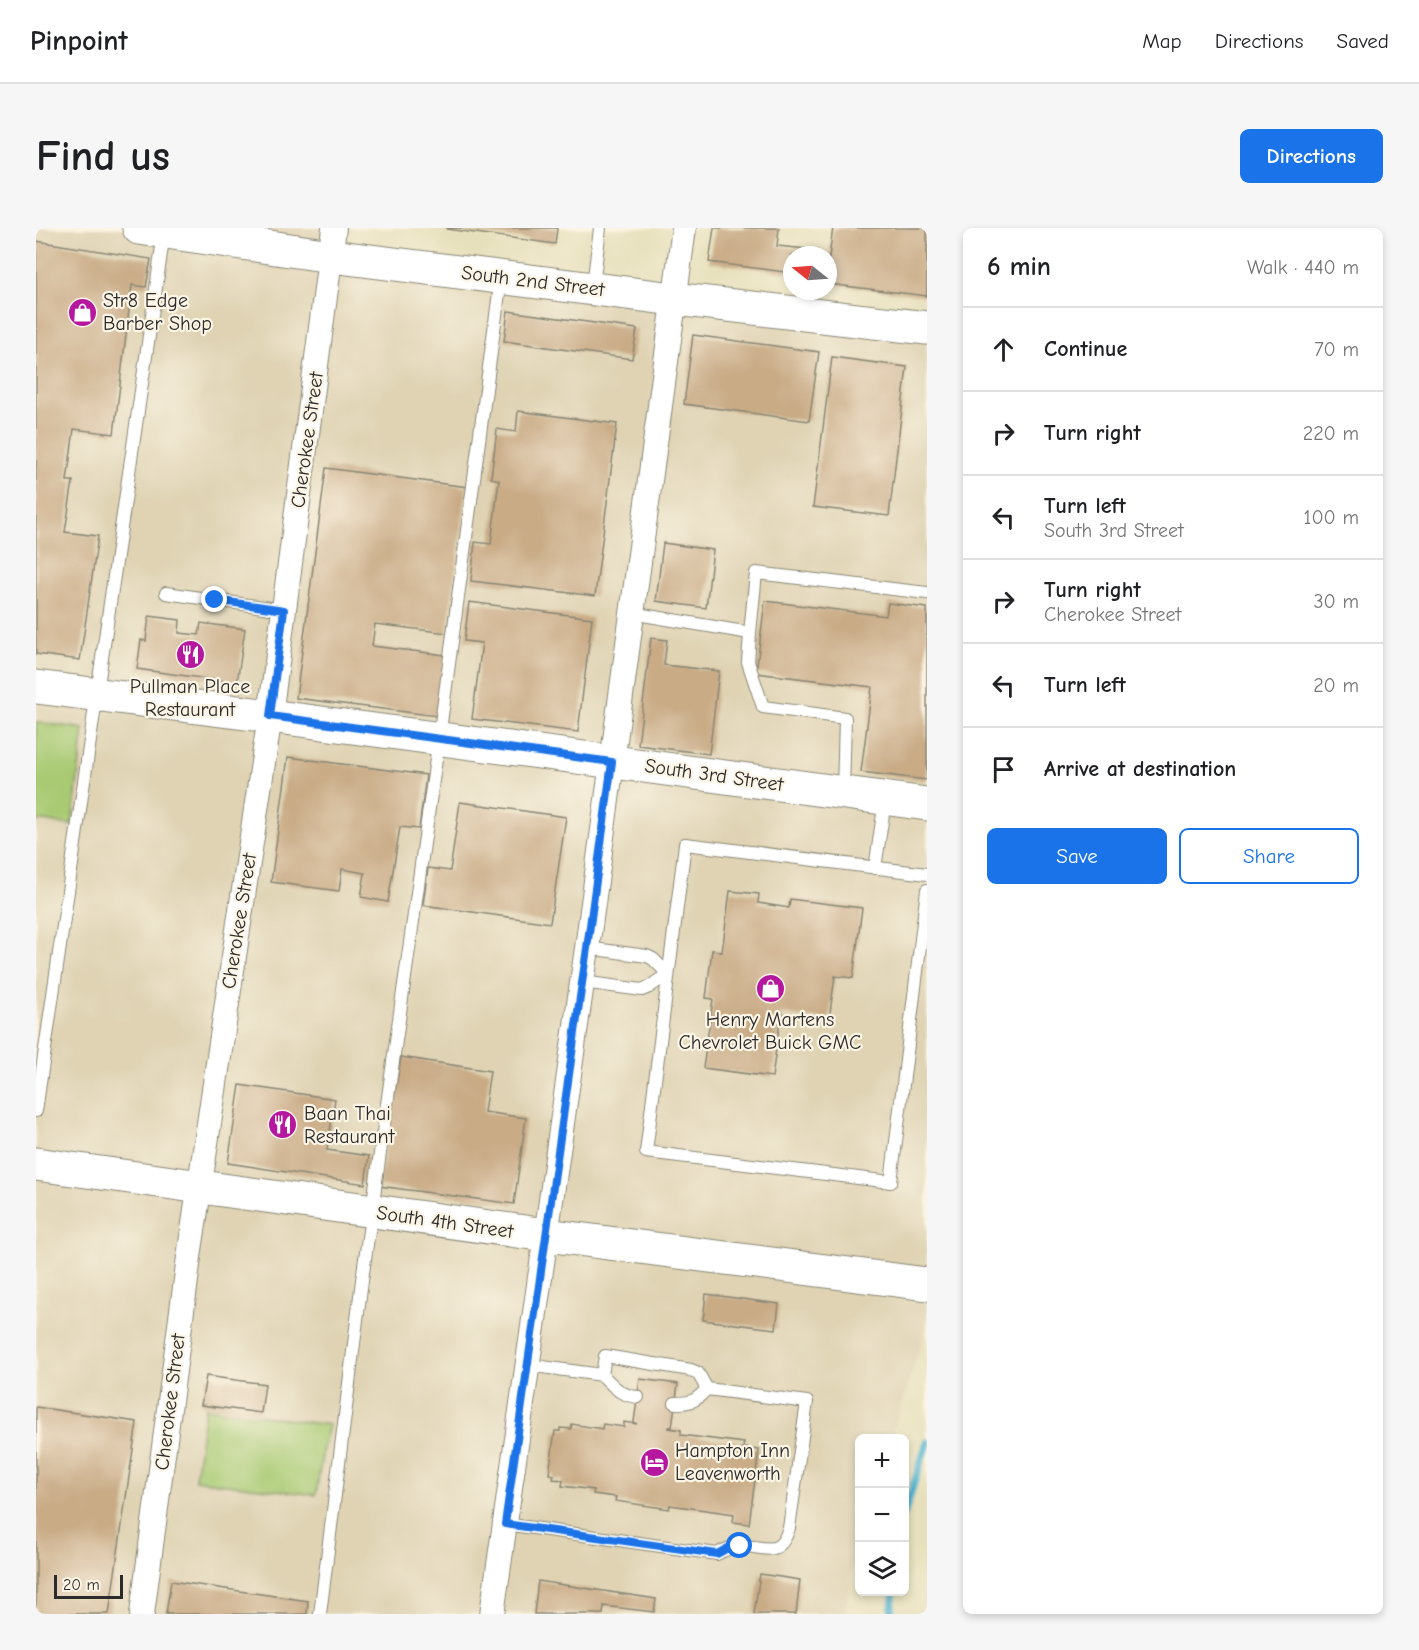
<!DOCTYPE html>
<html lang="en">
<head>
<meta charset="utf-8">
<style>
	body { margin:0; font-family:"Comic Neue",sans-serif; background:#f6f6f6; color:#202124 }
	.controls { position:absolute; right:18px; bottom:18px; display:grid; overflow:hidden; border-radius:9px; box-shadow:0 3px 9px #0003 }
	.controls button { width:54px; height:54px; display:grid; place-items:center; padding:0; border:0; border-bottom:2px solid #e0e0e0; background:#fff; color:#202124; font:30px sans-serif }
	.compass { position:absolute; left:747px; top:18px; width:54px; height:54px; border-radius:50%; background:#fff; box-shadow:0 3px 9px #0003; rotate:287deg }
	.scale { position:absolute; left:18px; bottom:15px; width:69px; box-sizing:border-box; padding-left:6px; border:3px solid #2b2b2b; border-top:0; font-size:16px; line-height:21px; white-space:nowrap; color:#2b2b2b; -webkit-text-stroke:4px #fcf5e5; paint-order:stroke }
	.stop { position:absolute; width:18px; height:18px; margin:-14px; border:4px solid #1a73e8; border-radius:50%; background:#fff }
	.stop.end { background:#1a73e8; border-color:#fff; box-shadow:0 2px 6px #0008 }
	.list { margin:0; padding:0; list-style:none }
	h2 { display:flex; justify-content:space-between; align-items:center; height:78px; margin:0; padding:0 24px; font-size:26px }
	h2 small { font-size:20px; font-weight:400; color:#757577 }
	.list li { display:grid; grid-template-columns:39px 1fr auto; gap:18px; align-items:center; box-sizing:border-box; height:84px; padding:0 24px; border-top:2px solid #e0e0e0 }
	.list b { display:block; font-size:22px; white-space:nowrap }
	.list p { margin:0; font-size:20px; white-space:nowrap; color:#757577 }
	.list em { font-size:20px; font-style:normal; color:#757577 }
	.actions { display:flex; gap:12px; padding:18px 24px }
	.actions a { flex:1; padding:14px 0; border:2px solid #1a73e8; border-radius:9px; text-align:center; font-size:21px; color:#1a73e8 }
	.actions .main { background:#1a73e8; color:#fff }
	.icon { flex:none; width:33px; height:33px; fill:none; stroke:currentColor; stroke-width:2; stroke-linecap:round; stroke-linejoin:round }
	.map { position:relative; flex:none; width:891px; height:1386px; overflow:hidden; border-radius:9px }
	header { display:flex; align-items:center; gap:36px; box-sizing:border-box; height:84px; padding:0 30px; background:#fff; border-bottom:2px solid #e0e0e0 }
	header strong { font-size:28px }
	nav { display:flex; gap:33px; margin-inline-start:auto; font-size:21px }
	.intro { display:flex; align-items:center; justify-content:space-between; box-sizing:border-box; height:144px; padding:0 36px }
	h1 { margin:0; font-size:42px }
	.button { padding:15px 27px; border-radius:9px; background:#1a73e8; color:#fff; font-size:21px; font-weight:700 }
	main { display:flex; gap:36px; padding:0 36px }
	aside { flex:1; background:#fff; border-radius:9px; box-shadow:0 3px 9px #0003 }
	.map>svg:first-child { display:block }
	.built { fill:#dfd3b4 }
	.green { fill:#a9ca73; stroke:#6a7a4f; stroke-width:1.5 }
	.lines { fill:none; stroke-linecap:round; stroke-linejoin:round }
	.stream { stroke:#53b5d1; stroke-width:7 }
	.building { fill:#c9ab86 }
	.lane-casing { stroke:#898674; stroke-width:14 }
	.street-casing { stroke:#898674; stroke-width:26 }
	.secondary-casing { stroke:#898674; stroke-width:35 }
	.highway-casing { stroke:#898674; stroke-width:35 }
	.lane { stroke:#fff; stroke-width:12 }
	.street { stroke:#fff; stroke-width:24 }
	.secondary { stroke:#fff; stroke-width:33 }
	.highway { stroke:#fff; stroke-width:33 }
	.route { stroke:#1a73e8; stroke-width:8 }
	.labels { text-anchor:middle; dominant-baseline:central; stroke-width:4.5; stroke-linejoin:round; paint-order:stroke }
	.street-label { font-size:20px; fill:#2b2b2b; stroke:#fcf5e5 }
	.poi-label { font-size:20px; fill:#2b2b2b; stroke:#fcf5e5; text-anchor:start }
</style>
</head>
<body>
<header>
<strong>Pinpoint</strong>
<nav><a>Map</a><a>Directions</a><a>Saved</a></nav>
</header>
<div class="intro"><h1>Find us</h1><a class="button">Directions</a></div>
<main>
<div class="map">
<svg width="891" height="1386" viewBox="0 0 891 1386">
	<rect width="100%" height="100%" fill="#fcf5e5"/>
	<filter id="ink" filterUnits="userSpaceOnUse"><feTurbulence type="fractalNoise" baseFrequency=".0167" numOctaves="2"/><feDisplacementMap in="SourceGraphic" scale="12" xChannelSelector="R" yChannelSelector="G"/><feConvolveMatrix kernelMatrix="1 2 1 2 8 2 1 2 1" color-interpolation-filters="sRGB"/></filter>
	<filter id="wash" filterUnits="userSpaceOnUse"><feTurbulence type="fractalNoise" baseFrequency=".008" numOctaves="4" result="noise"/><feDisplacementMap in="SourceGraphic" scale="24" xChannelSelector="R" yChannelSelector="G"/><feGaussianBlur stdDeviation="1.35" result="paint"/><feColorMatrix in="noise" values="0 0 0 0 0 0 0 0 0 0 0 0 0 0 0 0 0 1.4 0 .05"/><feComposite in="paint" operator="in"/></filter>
	<g filter="url(#wash)">
		<rect width="100%" height="100%" fill="#e7e0bc"/>
		<polygon class="built" points="0,0 298,0 295,28 891,100 891,1096 855,1210 824,1210 823,1313 819,1327 809,1386 0,1386"/>
		<g class="green">
			<polygon points="0,494 48,501 36,597 0,592"/>
			<polygon points="169,1180 293,1197 287,1220 280,1267 159,1252"/>
		</g>
		<g class="lines">
			<g class="stream">
				<polyline points="868,1287 891,1214"/>
				<polyline points="855,1386 858,1364"/>
			</g>
		</g>
		<g id="blocks">
			<g class="building">
				<polygon points="411,0 521,0 519,16 411,1"/>
				<polygon points="678,0 743,0 741,18 781,22 781,27 756,27 756,45 673,34"/>
				<polygon points="797,0 891,0 891,68 792,56 792,36"/>
				<polygon points="0,13 115,31 110,59 96,57 78,206 38,201 31,253 37,253 29,304 62,308 44,432 0,426"/>
				<polygon points="472,83 601,101 596,131 468,113"/>
				<polygon points="657,107 783,124 773,193 648,176"/>
				<polygon points="796,129 871,139 853,288 777,279"/>
				<polygon points="482,183 581,196 559,368 435,353 439,314 455,316 463,252 455,250 461,201 480,204"/>
				<polygon points="290,240 431,259 411,405 339,396 336,418 409,427 401,488 260,470"/>
				<polygon points="627,315 677,322 670,380 620,373"/>
				<polygon points="729,373 850,388 852,375 891,380 891,552 825,544 836,459 720,445"/>
				<polygon points="433,374 556,390 542,504 436,491 446,415 428,413"/>
				<polygon points="113,388 144,392 143,405 163,407 165,395 209,401 201,455 101,441 105,412 110,413"/>
				<polygon points="615,410 631,412 628,437 683,443 673,526 602,517"/>
				<polygon points="252,529 390,547 383,601 364,599 352,674 325,669 329,645 306,641 303,663 235,654"/>
				<polygon points="424,574 530,589 514,695 387,677 392,640 414,643"/>
				<polygon points="694,663 723,666 722,675 753,680 754,671 826,680 817,750 799,748 793,792 745,786 736,849 667,840 677,771 670,770 676,722 686,724"/>
				<polygon points="365,829 454,843 448,884 490,890 478,976 343,958"/>
				<polygon points="204,857 299,871 291,922 333,928 329,956 192,935"/>
				<polygon points="670,1066 743,1076 740,1101 667,1092"/>
				<polygon points="170,1148 229,1156 225,1185 165,1177"/>
				<polygon points="604,1151 642,1156 636,1199 633,1199 633,1200 645,1202 645,1207 708,1215 707,1220 723,1222 713,1296 697,1294 698,1286 634,1277 633,1281 579,1273 580,1269 557,1266 558,1262 526,1258 527,1252 517,1251 518,1247 513,1246 519,1203 524,1203 524,1200 535,1201 536,1196 566,1201 567,1196 588,1199 588,1194 601,1196 598,1194"/>
				<polygon points="0,1179 101,1194 73,1386 0,1386"/>
				<polygon points="724,1346 764,1352 760,1386 718,1386"/>
				<polygon points="135,1353 272,1373 271,1386 130,1386"/>
				<polygon points="502,1353 620,1371 618,1384 568,1378 567,1386 498,1386"/>
			</g>
		</g>
	</g>
	<g filter="url(#ink)">
		<use href="#blocks" fill-opacity="0" stroke="#898674" stroke-width="1.5"/>
		<g class="lines">
			<defs>
				<g id="lane">
					<polyline points="557,58 564,0"/>
					<polyline points="130,365 248,382"/>
					<polyline points="595,385 714,405 720,345 891,365"/>
					<polyline points="714,405 712,434 727,479 809,490 807,564"/>
					<polyline points="839,640 849,573"/>
					<polyline points="891,646 649,616 610,924 855,954 891,662"/>
					<polyline points="551,720 611,728 617,731 632,746"/>
					<polyline points="546,754 606,762 613,759 632,746"/>
					<polyline points="0,883 128,5"/>
					<path d="M566,1147C579,1159 583,1167 602,1169"/>
					<path d="M639,1175C657,1175 659,1173 671,1161"/>
					<path d="M469,1296L681,1326C688,1322 695,1319 703,1318C728,1317 743,1332 753,1300L771,1174L671,1161L662,1145L655,1142L569,1128L566,1147L491,1137"/>
					<polyline points="284,1386 326,1052 403,510 465,50"/>
				</g>
				<g id="street">
					<polyline points="106,1386 153,1029 234,488 298,0"/>
					<polyline points="456,1386 551,720 648,0"/>
				</g>
				<g id="secondary">
					<polyline points="103,0 295,28 638,71 891,100"/>
					<polyline points="0,459 234,488 891,576"/>
				</g>
				<polyline id="highway" points="0,936 510,1007 891,1056"/>
			</defs>
			<use href="#lane" class="lane-casing"/>
			<use href="#street" class="street-casing"/>
			<use href="#secondary" class="secondary-casing"/>
			<use href="#highway" class="highway-casing"/>
			<use href="#lane" class="lane"/>
			<use href="#street" class="street"/>
			<use href="#secondary" class="secondary"/>
			<use href="#highway" class="highway"/>
		</g>
	</g>
	<g class="lines" filter="url(#ink)">
		<polyline class="route" points="179,372 248,382 234,488 576,534 551,720 469,1296 681,1326 692,1320 704,1318"/>
	</g>
	<defs>
		<symbol id="shop-disc" viewBox="-11 -11 22 22"><circle r="9.5" fill="#b5179e" stroke="#fcf5e5"/><path d="M-5-2.5h2.3a2.7 3.5 0 0 1 5.4 0H5L5.5 6h-11ZM-1.5-2.5h3a1.5 2.3 0 0 0-3 0Z" fill="#fff"/></symbol>
		<symbol id="restaurant-disc" viewBox="-11 -11 22 22"><circle r="9.5" fill="#b5179e" stroke="#fcf5e5"/><path d="M-5-6h1v4h1v-4h1v4h1v-4h1v5L-1.5 .5V6h-2V.5L-5-1ZM5-6V6H3V1.5H1.5Q1.5-4 5-6Z" fill="#fff"/></symbol>
		<symbol id="hotel-disc" viewBox="-11 -11 22 22"><circle r="9.5" fill="#b5179e" stroke="#fcf5e5"/><path d="M-6-4.5h1.5V1H6V5H4.5V3h-9V5H-6ZM-4 0a1.8 1.8 0 1 1 3.6 0ZM.5 0V-2.5h3Q6-2.5 6 0Z" fill="#fff"/></symbol>
	</defs>
	<g fill-rule="evenodd">
		<use href="#shop-disc" x="30" y="68" width="33" height="33"/>
		<use href="#restaurant-disc" x="138" y="410" width="33" height="33"/>
		<use href="#shop-disc" x="718" y="744" width="33" height="33"/>
		<use href="#restaurant-disc" x="230" y="880" width="33" height="33"/>
		<use href="#hotel-disc" x="602" y="1218" width="33" height="33"/>
	</g>
	<g class="labels">
		<g class="street-label">
			<text transform="translate(497 53) rotate(7)">South 2nd Street</text>
			<text transform="translate(271 212) rotate(-82)">Cherokee Street</text>
			<text transform="translate(678 547) rotate(8)">South 3rd Street</text>
			<text transform="translate(203 693) rotate(-81)">Cherokee Street</text>
			<text transform="translate(409 994) rotate(8)">South 4th Street</text>
			<text transform="translate(134 1174) rotate(-83)">Cherokee Street</text>
		</g>
		<g class="poi-label">
			<text x="67" y="72">Str8 Edge<tspan x="67" dy="23">Barber Shop</tspan></text>
			<text x="154" y="458" text-anchor="middle">Pullman Place<tspan x="154" dy="23">Restaurant</tspan></text>
			<text x="734" y="791" text-anchor="middle">Henry Martens<tspan x="734" dy="23">Chevrolet Buick GMC</tspan></text>
			<text x="268" y="885">Baan Thai<tspan x="268" dy="23">Restaurant</tspan></text>
			<text x="639" y="1222">Hampton Inn<tspan x="639" dy="23">Leavenworth</tspan></text>
		</g>
	</g>
</svg>
<div class="controls">
<button>+</button>
<button>−</button>
<button><svg class="icon" aria-label="layers" viewBox="0 0 24 24"><path d="M12 4l9 5-9 5-9-5zM3 14l9 5 9-5"/></svg></button>
</div>
<svg class="compass" viewBox="-18 -18 36 36"><path d="M0-13l5 13h-10z" fill="#e53935"/><path d="M0 13l5-13h-10z" fill="#757577"/></svg>
<div class="scale">20 m</div>
<div class="stop" style="left:704px;top:1318px"></div>
<div class="stop end" style="left:179px;top:372px"></div>
</div>
<aside>
<h2>6 min<small>Walk · 440 m</small></h2>
<ul class="list">
<li><svg class="icon" aria-label="ahead" viewBox="0 0 24 24"><path d="M12 20V5M6 11l6-6 6 6"/></svg><div><b>Continue</b></div><em>70 m</em></li>
<li><svg class="icon" aria-label="right" viewBox="0 0 24 24"><path d="M7 20v-9h11M14 6l5 5-5 5"/></svg><div><b>Turn right</b></div><em>220 m</em></li>
<li><svg class="icon" aria-label="left" viewBox="0 0 24 24"><path d="M17 20v-9H6M10 6l-5 5 5 5"/></svg><div><b>Turn left</b><p>South 3rd Street</p></div><em>100 m</em></li>
<li><svg class="icon" aria-label="right" viewBox="0 0 24 24"><path d="M7 20v-9h11M14 6l5 5-5 5"/></svg><div><b>Turn right</b><p>Cherokee Street</p></div><em>30 m</em></li>
<li><svg class="icon" aria-label="left" viewBox="0 0 24 24"><path d="M17 20v-9H6M10 6l-5 5 5 5"/></svg><div><b>Turn left</b></div><em>20 m</em></li>
<li><svg class="icon" aria-label="arrive" viewBox="0 0 24 24"><path d="M6 21V4h12l-3 4 3 4H6"/></svg><div><b>Arrive at destination</b></div></li>
</ul>
<div class="actions"><a class="main">Save</a><a>Share</a></div>
</aside>
</main>
</body>
</html>
